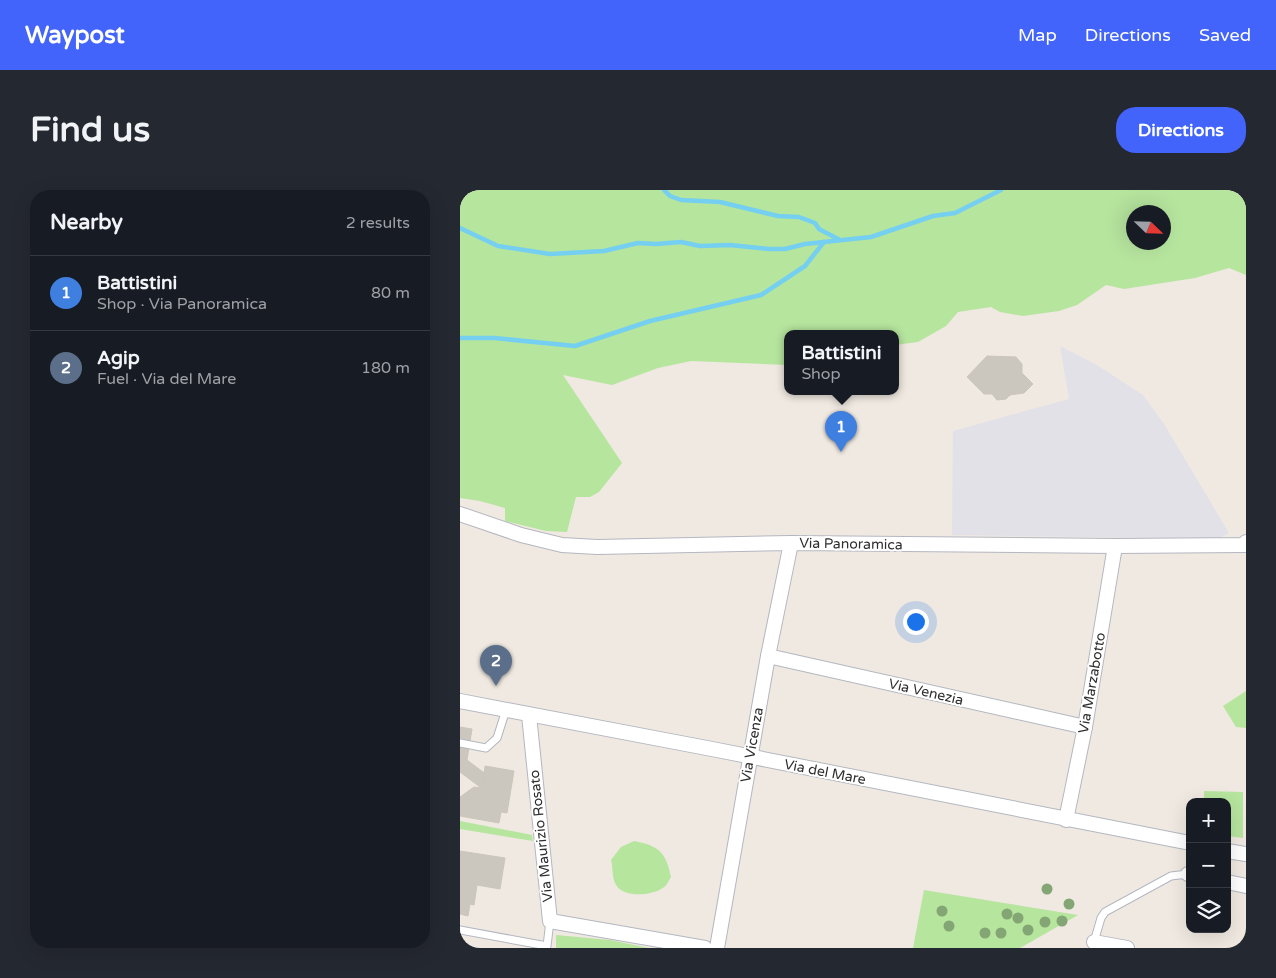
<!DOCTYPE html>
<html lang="en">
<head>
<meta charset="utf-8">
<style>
	body { margin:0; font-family:"Varela Round",sans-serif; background:#242831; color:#f1f3f6 }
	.controls { position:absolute; right:15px; bottom:15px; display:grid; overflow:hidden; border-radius:10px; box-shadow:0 5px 20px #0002 }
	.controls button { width:45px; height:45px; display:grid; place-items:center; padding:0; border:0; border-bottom:1px solid #363941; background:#171b24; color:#f1f3f6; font:25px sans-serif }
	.compass { position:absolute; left:666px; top:15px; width:45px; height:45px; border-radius:50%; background:#171b24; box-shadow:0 5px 20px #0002; rotate:113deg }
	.you { position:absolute; left:455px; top:431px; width:18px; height:18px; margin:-12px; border:4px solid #fff; border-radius:50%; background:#1a73e8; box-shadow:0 0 0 8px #1a73e833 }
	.badge { display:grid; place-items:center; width:32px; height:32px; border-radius:50%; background:#4264fb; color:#fff; font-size:16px; font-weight:700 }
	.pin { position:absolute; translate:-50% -41px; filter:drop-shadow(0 1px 2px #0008) }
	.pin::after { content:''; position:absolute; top:26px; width:18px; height:15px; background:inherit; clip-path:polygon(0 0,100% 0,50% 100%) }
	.popup { position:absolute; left:324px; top:140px; width:115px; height:65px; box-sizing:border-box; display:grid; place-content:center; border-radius:10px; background:#171b24; filter:drop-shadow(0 1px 4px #0005); font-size:16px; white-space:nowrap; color:#9ea1a6 }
	.popup b { font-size:19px; color:#f1f3f6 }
	.popup::after { content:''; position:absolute; left:50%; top:100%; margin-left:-10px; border:10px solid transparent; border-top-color:#171b24 }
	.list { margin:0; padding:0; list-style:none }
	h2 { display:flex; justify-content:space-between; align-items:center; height:65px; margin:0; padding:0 20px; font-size:21px }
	h2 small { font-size:16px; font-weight:400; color:#9ea1a6 }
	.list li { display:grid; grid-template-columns:32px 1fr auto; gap:15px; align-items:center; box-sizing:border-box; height:75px; padding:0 20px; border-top:1px solid #363941 }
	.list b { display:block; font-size:19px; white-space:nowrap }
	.list p { margin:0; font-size:16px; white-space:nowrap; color:#9ea1a6 }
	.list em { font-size:16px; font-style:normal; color:#9ea1a6 }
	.icon { flex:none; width:28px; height:28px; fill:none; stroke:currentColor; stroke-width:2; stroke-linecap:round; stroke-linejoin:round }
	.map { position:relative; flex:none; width:786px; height:758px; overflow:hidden; border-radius:20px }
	header { display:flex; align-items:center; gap:30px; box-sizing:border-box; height:70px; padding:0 25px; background:#4264fb; color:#fff }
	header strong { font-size:24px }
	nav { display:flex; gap:28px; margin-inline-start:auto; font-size:18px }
	.intro { display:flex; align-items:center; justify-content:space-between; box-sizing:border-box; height:120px; padding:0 30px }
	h1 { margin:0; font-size:35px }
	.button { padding:12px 22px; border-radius:20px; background:#4264fb; color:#fff; font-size:18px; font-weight:700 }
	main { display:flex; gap:30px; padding:0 30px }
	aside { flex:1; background:#171b24; border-radius:20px; box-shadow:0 5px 20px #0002 }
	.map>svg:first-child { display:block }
	.industrial { fill:#e3e1e8 }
	.green { fill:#b6e59e; fill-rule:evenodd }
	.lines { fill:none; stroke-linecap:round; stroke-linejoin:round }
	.stream { stroke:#75cff0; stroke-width:4.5 }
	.building { fill:#cbc7bf; stroke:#cbc5ba }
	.lane-casing { stroke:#b4b7c1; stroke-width:9 }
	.street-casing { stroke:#b4b7c1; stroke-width:16 }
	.lane { stroke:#fff; stroke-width:7 }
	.street { stroke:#fff; stroke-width:14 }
	.tree { fill:#84a574 }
	.labels { text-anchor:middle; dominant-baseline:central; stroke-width:4; stroke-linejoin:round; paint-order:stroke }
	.street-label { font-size:14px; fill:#2e2e2e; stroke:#fff }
</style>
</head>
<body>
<header>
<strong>Waypost</strong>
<nav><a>Map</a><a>Directions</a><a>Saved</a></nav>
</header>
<div class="intro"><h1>Find us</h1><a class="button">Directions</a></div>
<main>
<aside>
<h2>Nearby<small>2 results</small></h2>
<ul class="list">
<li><span class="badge" style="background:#3f7fe0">1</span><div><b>Battistini</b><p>Shop · Via Panoramica</p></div><em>80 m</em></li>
<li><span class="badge" style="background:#5c6f8a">2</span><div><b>Agip</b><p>Fuel · Via del Mare</p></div><em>180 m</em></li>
</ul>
</aside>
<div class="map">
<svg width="786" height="758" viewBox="0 0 786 758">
	<rect width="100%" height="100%" fill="#efe9e1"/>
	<polygon class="industrial" points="600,156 637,175 683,205 704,234 769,343 757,349 492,345 493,241 609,209"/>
	<g class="green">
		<path d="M0,0H786V85L769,78L735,88L664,99L646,95L617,115L599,121L563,126L540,122L531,117L498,122L486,136L458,152L435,155V143H327V175L231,171L198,178L152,195L103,185L162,273L139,302L130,307H116L107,342L86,341L45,331V318L20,311L0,308ZM674,22H704V52H674Z"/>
		<polygon points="786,501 786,538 776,537 763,516"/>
		<polygon points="744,601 783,602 783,648 767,646 767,612 744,612"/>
		<polygon points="0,631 72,645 73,651 0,639"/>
		<path d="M174,651C200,656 206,663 211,687C208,692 206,697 201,699C190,706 161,708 155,693C152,687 153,677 151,670L161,657Z"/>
		<polygon points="464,700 618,725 560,758 453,758"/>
		<polygon points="96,745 150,750 189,758 96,758"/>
	</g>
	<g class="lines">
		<g class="stream">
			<polyline points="204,0 210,6 221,10 260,12 318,26 339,27 355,33 359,39 380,50"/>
			<polyline points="0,38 38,56 90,64 144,61 178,53 196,54 221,52 240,56 270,55 309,59 325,59 345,54 411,47 473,26 495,23 541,0"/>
			<polyline points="0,148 34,148 115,156 190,131 301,105 345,76 364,52"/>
		</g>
	</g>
	<g class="building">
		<polygon points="527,166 556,167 562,174 562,183 573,194 564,203 550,205 546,209 537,210 532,204 524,204 507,187"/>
		<polygon points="0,537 12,539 7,570 27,585 24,600 0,582"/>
		<polygon points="25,576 54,581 47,623 41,622 39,633 0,626 0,607 14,597 22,598"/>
		<polygon points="0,661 45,668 40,699 17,695 14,715 10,714 8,726 0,724"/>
	</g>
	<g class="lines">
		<defs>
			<g id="lane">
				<polyline points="0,553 26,558 37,548 46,520"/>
				<polyline points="0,740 87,756 90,731"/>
				<polyline points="634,752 641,728 645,722 711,686 728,684"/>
			</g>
			<g id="street">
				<polyline points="0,324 61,345 102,355 137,357 331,353 655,356 784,355 786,352"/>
				<polyline points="308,466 625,537"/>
				<polyline points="0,511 252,559 730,653"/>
				<polyline points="69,525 90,731 245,758"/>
				<polyline points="606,630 625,537 655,356"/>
				<polyline points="767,661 786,664"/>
				<polyline points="728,684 730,684"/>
				<polyline points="767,692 786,696"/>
				<polyline points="634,752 667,758"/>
				<polyline points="257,758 308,466 331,353"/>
			</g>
		</defs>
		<use href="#lane" class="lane-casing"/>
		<use href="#street" class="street-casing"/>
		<use href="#lane" class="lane"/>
		<use href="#street" class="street"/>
	</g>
	<g class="tree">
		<circle cx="587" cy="699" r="5.5"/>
		<circle cx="609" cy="714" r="5.5"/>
		<circle cx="482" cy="721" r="5.5"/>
		<circle cx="547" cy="724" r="5.5"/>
		<circle cx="558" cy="728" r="5.5"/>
		<circle cx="602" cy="731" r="5.5"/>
		<circle cx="585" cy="732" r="5.5"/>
		<circle cx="489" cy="736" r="5.5"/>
		<circle cx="568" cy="740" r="5.5"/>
		<circle cx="525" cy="743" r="5.5"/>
		<circle cx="541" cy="743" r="5.5"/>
	</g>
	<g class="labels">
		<g class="street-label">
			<text transform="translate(391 354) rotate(1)">Via Panoramica</text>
			<text transform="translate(632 493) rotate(-80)">Via Marzabotto</text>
			<text transform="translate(466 502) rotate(13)">Via Venezia</text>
			<text transform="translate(292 555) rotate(-80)">Via Vicenza</text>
			<text transform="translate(365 582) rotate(11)">Via del Mare</text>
			<text transform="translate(81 646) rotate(-96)">Via Maurizio Rosato</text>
		</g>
	</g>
</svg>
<div class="controls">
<button>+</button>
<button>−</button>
<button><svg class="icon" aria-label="layers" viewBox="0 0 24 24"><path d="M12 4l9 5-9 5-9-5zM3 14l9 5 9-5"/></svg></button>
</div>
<svg class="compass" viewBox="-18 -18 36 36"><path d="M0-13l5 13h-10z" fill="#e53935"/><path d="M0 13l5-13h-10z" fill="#9ea1a6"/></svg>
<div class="you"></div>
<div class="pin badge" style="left:381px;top:262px;background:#3f7fe0">1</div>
<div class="popup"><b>Battistini</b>Shop</div>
<div class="pin badge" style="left:36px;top:496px;background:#5c6f8a">2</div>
</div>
</main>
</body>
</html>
